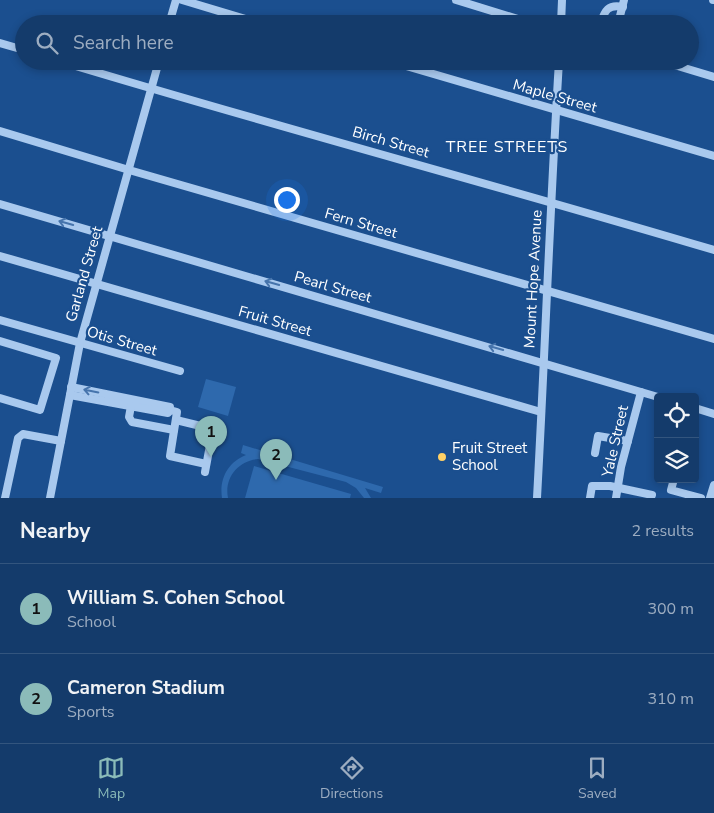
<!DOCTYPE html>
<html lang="en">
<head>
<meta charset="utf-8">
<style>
	body { margin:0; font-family:"Nunito Sans",sans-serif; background:#214673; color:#f1f3f6 }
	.controls { position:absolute; right:15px; bottom:15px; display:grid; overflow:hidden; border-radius:5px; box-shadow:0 2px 8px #0003 }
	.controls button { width:45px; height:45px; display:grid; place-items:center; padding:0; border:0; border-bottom:1px solid #33557e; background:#143b6b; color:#f1f3f6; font:25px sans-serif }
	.you { position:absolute; left:286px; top:199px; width:18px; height:18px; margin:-12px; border:4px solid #fff; border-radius:50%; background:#1a73e8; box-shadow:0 0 0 8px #1a73e833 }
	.badge { display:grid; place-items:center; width:32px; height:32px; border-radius:50%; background:#8bbbb9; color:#111; font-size:16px; font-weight:700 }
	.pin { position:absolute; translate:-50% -41px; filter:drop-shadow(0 1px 2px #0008) }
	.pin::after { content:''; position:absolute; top:26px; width:18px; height:15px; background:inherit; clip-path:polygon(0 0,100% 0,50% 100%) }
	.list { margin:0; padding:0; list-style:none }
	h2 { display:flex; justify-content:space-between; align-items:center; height:65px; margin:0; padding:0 20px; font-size:21px }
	h2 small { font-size:16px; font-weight:400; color:#9dadc1 }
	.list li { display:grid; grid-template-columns:32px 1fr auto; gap:15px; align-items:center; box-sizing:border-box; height:90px; padding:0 20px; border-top:1px solid #33557e }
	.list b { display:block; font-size:19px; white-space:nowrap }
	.list p { margin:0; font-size:16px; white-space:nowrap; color:#9dadc1 }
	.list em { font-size:16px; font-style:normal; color:#9dadc1 }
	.icon { flex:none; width:28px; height:28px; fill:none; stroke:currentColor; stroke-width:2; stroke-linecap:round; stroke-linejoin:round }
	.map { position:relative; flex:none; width:714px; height:498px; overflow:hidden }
	.search { position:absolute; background:#143b6b; box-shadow:0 2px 8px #0003; left:15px; right:15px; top:15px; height:55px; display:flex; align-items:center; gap:12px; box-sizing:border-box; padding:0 18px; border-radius:28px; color:#9dadc1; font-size:19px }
	.sheet { height:245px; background:#143b6b }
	nav { display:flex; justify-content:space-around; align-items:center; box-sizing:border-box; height:70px; border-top:1px solid #33557e; background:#143b6b; font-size:14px; color:#9dadc1 }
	nav a { display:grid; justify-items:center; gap:2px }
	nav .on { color:#8bbbb9 }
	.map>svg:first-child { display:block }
	.green { fill:#2e69ad }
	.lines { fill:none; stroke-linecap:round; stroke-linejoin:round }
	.minor { stroke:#a9c9ee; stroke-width:8 }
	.oneway { stroke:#4674ac }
	.poi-dot { fill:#ffd166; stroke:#1b4f8f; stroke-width:2 }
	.labels { text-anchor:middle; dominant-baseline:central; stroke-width:4.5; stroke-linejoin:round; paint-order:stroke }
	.street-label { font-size:15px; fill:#fff; stroke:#1b4f8f }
	.poi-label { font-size:15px; fill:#fff; stroke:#1b4f8f; text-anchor:start }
	.neighbourhood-label { font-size:16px; letter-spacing:1px; fill:#fff; stroke:#1b4f8f }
</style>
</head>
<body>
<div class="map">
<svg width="714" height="498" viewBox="0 0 714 498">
	<rect width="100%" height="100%" fill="#1b4f8f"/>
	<g class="green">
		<polygon points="206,379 236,387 228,416 198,407"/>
		<path d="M243,445L383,487L381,493L365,488L371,498H364L356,488L346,482L258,459C238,461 224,478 228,498H222C219,479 228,462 246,455L241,453Z"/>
		<polygon points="254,466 351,494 350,498 245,498"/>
	</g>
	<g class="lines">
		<g class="minor">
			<polyline points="182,0 262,24"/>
			<polyline points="456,0 534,24"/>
			<polyline points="713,0 714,0"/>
			<polyline points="169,24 176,0"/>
			<polyline points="561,24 562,0"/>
			<path d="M600,24C605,10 608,4 623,7"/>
			<polyline points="618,24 624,0"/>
			<polyline points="0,43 24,50"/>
			<path d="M59,61C277,127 496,185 714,250"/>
			<polyline points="389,61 714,156"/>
			<polyline points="661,61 714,77"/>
			<polyline points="0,131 129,170 714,339"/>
			<polyline points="0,204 658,397"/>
			<polyline points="0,256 541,412"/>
			<polyline points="0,320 180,371"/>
			<polyline points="0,341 56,358 40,410 0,398"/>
			<polyline points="71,387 170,407 170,410 177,412 170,456 206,464"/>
			<polyline points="70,395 168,413 170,410"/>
			<polyline points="131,406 129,417 132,422 174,430"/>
			<polyline points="695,408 714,414"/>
			<polyline points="176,420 213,429 205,472"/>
			<polyline points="595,453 598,436 628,441"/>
			<polyline points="674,479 671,490 701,498"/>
			<polyline points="5,498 18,438 23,434 61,441"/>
			<polyline points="50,498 80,343 159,61"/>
			<path d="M537,498C545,352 550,207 559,61"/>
			<polyline points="590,498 592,486 610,486 652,495"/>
			<polyline points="616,498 621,467 641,392"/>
			<polyline points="710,498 714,485"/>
		</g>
	</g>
	<defs><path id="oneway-shaft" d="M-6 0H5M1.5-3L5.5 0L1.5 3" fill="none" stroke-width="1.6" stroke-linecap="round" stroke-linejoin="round" transform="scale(1.25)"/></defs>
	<g class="oneway">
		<use href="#oneway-shaft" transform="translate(66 223) rotate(-164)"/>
		<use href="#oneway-shaft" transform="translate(272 283) rotate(-164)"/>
		<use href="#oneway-shaft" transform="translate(496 348) rotate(-164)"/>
		<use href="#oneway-shaft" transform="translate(91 391) rotate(-169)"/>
	</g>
	<circle class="poi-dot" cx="442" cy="457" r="5"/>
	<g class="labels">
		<g class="street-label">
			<text transform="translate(555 96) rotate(16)">Maple Street</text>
			<text transform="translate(391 142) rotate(16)">Birch Street</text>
			<text transform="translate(361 223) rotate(16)">Fern Street</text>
			<text transform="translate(84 274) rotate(-74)">Garland Street</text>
			<text transform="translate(533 279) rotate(-87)">Mount Hope Avenue</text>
			<text transform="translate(333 287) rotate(16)">Pearl Street</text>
			<text transform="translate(275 321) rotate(16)">Fruit Street</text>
			<text transform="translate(122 341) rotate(16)">Otis Street</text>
			<text transform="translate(615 441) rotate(-77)">Yale Street</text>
		</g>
		<g class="poi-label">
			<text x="452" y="448">Fruit Street<tspan x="452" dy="17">School</tspan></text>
		</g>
		<g class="neighbourhood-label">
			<text x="507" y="147">TREE STREETS</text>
		</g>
	</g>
</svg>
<div class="controls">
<button><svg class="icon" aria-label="locate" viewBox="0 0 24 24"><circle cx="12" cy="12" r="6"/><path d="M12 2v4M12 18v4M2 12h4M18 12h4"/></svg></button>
<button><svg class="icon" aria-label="layers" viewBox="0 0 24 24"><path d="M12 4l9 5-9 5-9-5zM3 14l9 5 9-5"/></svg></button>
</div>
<div class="you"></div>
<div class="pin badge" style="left:211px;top:457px">1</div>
<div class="pin badge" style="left:276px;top:480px">2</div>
<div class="search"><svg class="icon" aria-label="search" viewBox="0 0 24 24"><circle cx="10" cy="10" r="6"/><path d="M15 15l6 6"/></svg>Search here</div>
</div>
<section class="sheet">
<h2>Nearby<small>2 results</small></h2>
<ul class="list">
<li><span class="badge">1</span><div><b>William S. Cohen School</b><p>School</p></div><em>300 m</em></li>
<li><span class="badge">2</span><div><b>Cameron Stadium</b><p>Sports</p></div><em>310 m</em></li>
</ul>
</section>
<nav>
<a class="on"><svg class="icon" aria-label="map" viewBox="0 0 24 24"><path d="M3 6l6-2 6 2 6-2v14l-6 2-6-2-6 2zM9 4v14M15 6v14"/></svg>Map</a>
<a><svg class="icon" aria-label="directions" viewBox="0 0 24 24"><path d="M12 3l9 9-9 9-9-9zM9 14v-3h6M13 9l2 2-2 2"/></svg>Directions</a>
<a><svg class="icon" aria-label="saved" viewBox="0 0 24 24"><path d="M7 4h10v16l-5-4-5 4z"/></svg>Saved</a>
</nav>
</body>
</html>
